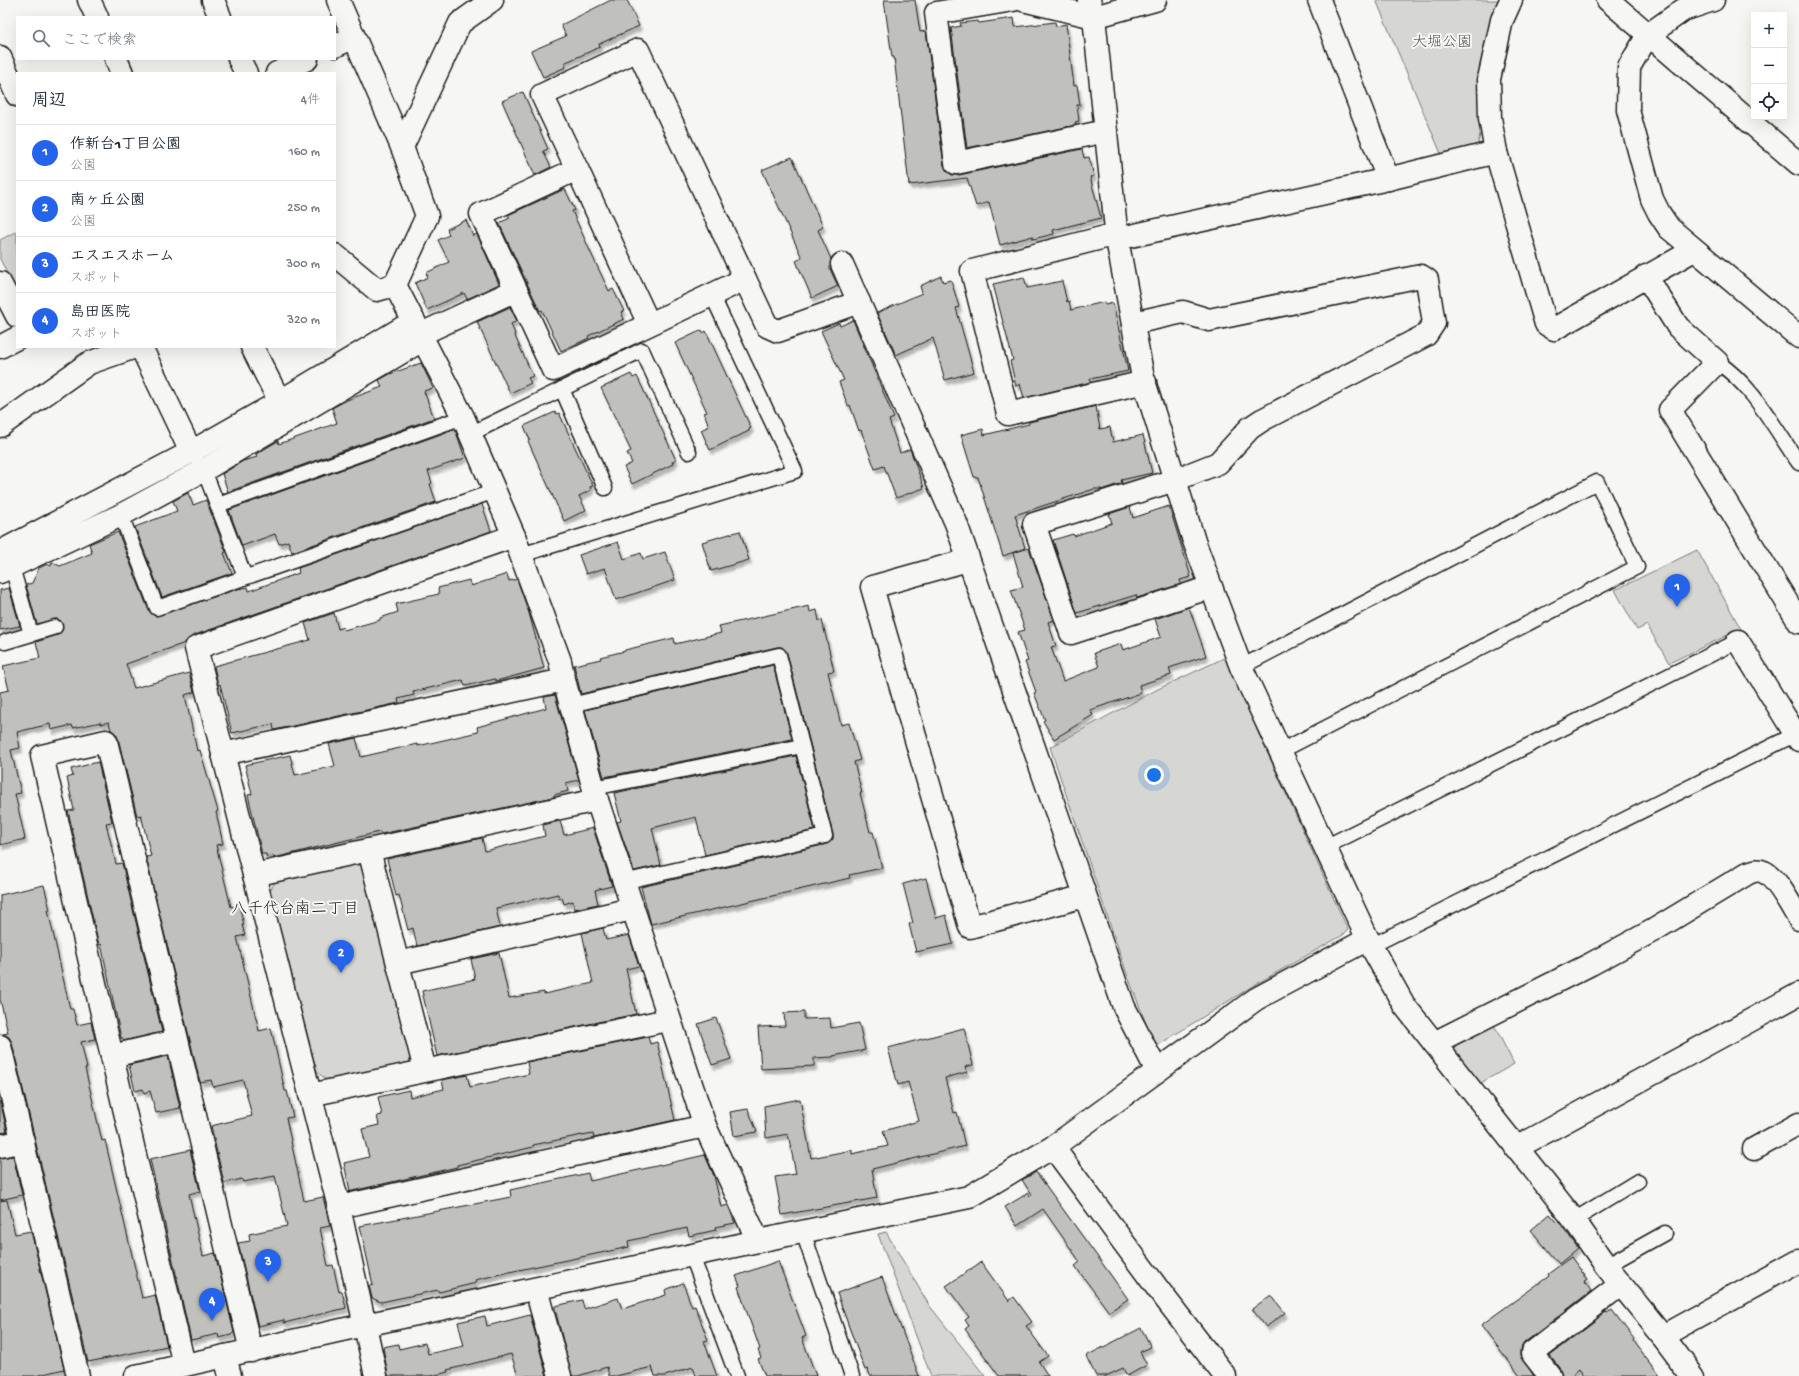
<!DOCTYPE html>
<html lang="ja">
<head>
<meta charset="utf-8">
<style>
	body { margin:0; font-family:"Gochi Hand","Klee One",sans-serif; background:#f2f2f3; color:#1f2937 }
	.controls { position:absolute; right:12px; top:12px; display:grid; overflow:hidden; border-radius:0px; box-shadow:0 4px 16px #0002 }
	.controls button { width:36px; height:36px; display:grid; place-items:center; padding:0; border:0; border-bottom:1px solid #e0e1e3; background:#fff; color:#1f2937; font:20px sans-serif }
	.you { position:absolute; left:1154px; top:775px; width:14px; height:14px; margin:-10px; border:3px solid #fff; border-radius:50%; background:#1a73e8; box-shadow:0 0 0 6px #1a73e833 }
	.badge { display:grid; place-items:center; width:26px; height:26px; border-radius:50%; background:#2563eb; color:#fff; font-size:13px; font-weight:700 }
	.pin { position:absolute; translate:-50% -33px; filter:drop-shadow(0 1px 2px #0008) }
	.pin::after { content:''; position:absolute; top:21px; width:14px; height:12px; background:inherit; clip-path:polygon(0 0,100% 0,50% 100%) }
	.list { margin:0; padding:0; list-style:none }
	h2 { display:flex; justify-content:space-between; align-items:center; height:52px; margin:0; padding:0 16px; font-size:17px }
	h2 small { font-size:13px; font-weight:400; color:#747a83 }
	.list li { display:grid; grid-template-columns:26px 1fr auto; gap:12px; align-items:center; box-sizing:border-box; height:56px; padding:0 16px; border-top:1px solid #e0e1e3 }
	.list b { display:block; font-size:15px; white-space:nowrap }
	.list p { margin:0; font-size:13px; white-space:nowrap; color:#747a83 }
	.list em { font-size:13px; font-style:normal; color:#747a83 }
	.icon { flex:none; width:22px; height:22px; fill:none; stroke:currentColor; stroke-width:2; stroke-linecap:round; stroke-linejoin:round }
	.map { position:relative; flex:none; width:1799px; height:1376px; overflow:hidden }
	.search { position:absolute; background:#fff; box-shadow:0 4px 16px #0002; left:16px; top:16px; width:320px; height:44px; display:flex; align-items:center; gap:10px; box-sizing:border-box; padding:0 14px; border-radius:0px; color:#747a83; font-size:15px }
	.panel { position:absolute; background:#fff; box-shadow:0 4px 16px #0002; left:16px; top:72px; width:320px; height:276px; border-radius:0px }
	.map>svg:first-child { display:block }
	.green { fill:#d6d6d2; stroke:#797977 }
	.building { fill:#c0c0bd; stroke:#1c1c1c; filter:url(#shadow) }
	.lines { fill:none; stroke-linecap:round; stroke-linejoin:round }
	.service-casing { stroke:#1c1c1c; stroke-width:17 }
	.minor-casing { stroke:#1c1c1c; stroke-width:25 }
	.tertiary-casing { stroke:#1c1c1c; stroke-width:25 }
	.service { stroke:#f6f6f2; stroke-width:14 }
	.minor { stroke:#f6f6f2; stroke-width:22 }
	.tertiary { stroke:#f6f6f2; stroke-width:22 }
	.labels { text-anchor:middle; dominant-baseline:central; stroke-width:4; stroke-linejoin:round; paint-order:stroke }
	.park-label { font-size:15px; fill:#545453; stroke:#f6f6f2 }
	.neighbourhood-label { font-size:16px; fill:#1c1c1c; stroke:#f6f6f2 }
</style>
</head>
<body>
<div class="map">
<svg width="1799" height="1376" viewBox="0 0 1799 1376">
	<defs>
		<filter id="shadow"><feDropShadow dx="2.5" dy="4.5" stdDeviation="1" flood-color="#0004"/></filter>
	</defs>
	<rect width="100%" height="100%" fill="#f6f6f2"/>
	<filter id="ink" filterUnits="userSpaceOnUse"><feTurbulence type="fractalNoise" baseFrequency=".025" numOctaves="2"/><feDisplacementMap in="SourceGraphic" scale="8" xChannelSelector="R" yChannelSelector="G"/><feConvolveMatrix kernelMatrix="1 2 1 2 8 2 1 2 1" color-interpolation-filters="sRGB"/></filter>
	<g filter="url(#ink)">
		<g class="green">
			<path d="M1376,0H1499C1488,25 1481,54 1479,81C1478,102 1485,127 1477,146L1442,156Z"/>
			<polygon points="17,231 17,293 0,259 0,240"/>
			<polygon points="1697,550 1741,629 1669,663 1647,625 1637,630 1615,590"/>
			<polygon points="1226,657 1258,732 1348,930 1343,935 1251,987 1155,1047 1127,974 1050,747 1156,690"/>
			<polygon points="355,863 365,868 412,1056 407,1066 329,1082 317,1072 270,891 276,880"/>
			<polygon points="1493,1023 1514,1064 1479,1084 1454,1055 1456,1040"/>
			<polygon points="886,1232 929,1305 985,1376 931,1376 878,1234"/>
		</g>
		<g class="building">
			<polygon points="611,0 627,0 639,26 599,44 600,47 564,63 566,67 543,77 531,51 566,36 561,25"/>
			<polygon points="884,0 915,0 920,32 926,31 944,165 947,171 952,175 959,175 1082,149 1084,158 1089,157 1094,176 1090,177 1101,218 1053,230 1054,234 1033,239 1033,236 1000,245 989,202 976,206 967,178 909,185 894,57 892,57"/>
			<polygon points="1014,18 1015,27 1055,22 1056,26 1066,24 1074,86 1077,85 1080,105 1077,105 1079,121 1075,122 1076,125 967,148 951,28 961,26 960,23 978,21 979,23"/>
			<polygon points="523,92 548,149 543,151 551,167 535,175 502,101"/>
			<polygon points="792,157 823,227 818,230 831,259 830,269 838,286 812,298 796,261 802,258 762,170"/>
			<polygon points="565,189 575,210 572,211 591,253 609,291 613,289 624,311 621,312 624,319 588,336 589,338 561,351 542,310 540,311 499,223 510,218 508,215"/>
			<polygon points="466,220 473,236 477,234 499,284 467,299 464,293 427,310 415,283 428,277 426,273 449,262 438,240 449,235 447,229"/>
			<polygon points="941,276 943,282 951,280 959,307 956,308 974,372 945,380 933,338 896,355 877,313 922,293 920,286"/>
			<polygon points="1024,277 1027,288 1062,281 1067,302 1069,301 1071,310 1104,302 1105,305 1113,303 1128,371 1090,379 1091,382 1024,398 1020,384 1016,386 1010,361 1013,360 993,284"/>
			<polygon points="510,307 517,321 511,324 515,334 514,334 533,376 528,378 531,383 510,393 477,322"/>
			<polygon points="853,320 894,418 889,420 900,453 910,449 924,488 896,498 884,466 875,469 861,430 859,431 850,405 848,406 839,382 844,380 821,331 839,323 840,326"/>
			<polygon points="702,330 703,333 706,331 751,428 749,429 749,431 710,450 701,430 709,426 704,413 707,412 675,343"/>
			<polygon points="421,363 433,388 424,391 434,418 222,494 228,492 222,474 243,461 257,457 256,454 278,441 279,444 337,423 332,408 347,400 382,387 379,380 390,374"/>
			<polygon points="631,374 633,378 637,376 676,460 672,462 673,464 632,484 624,467 632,463 627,453 631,451 601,388"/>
			<polygon points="1096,406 1100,429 1110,427 1113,442 1143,435 1152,473 1121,480 1122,483 1101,490 1101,489 1094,489 1015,515 1025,548 1003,556 978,477 974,477 961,435 983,429 984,435 1029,424 1029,422"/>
			<polygon points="555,412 556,414 559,413 593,486 590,487 591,490 579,496 586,510 564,521 528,441 530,440 524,426"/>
			<polygon points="455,429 465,458 428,471 432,483 430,484 436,502 292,552 288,541 279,544 275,534 242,546 229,510"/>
			<polygon points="188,493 193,505 206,500 226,552 224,553 232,573 162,597 135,527 177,511 173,501"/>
			<polygon points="482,504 491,531 192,636 185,643 126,664 134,688 189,673 194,692 185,695 197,751 200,750 218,811 216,812 223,844 216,845 231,907 239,905 244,925 242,925 245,935 237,937 259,1031 271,1028 285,1091 287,1091 293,1117 286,1118 304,1201 323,1197 330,1226 320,1228 328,1266 333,1265 339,1292 342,1291 346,1308 284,1323 284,1320 258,1326 238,1243 250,1241 249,1234 287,1226 275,1176 243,1182 242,1179 224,1183 211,1126 252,1116 243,1080 213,1087 211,1080 200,1082 146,857 151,856 141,815 137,816 118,738 115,733 111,730 109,722 101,724 101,722 73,728 72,725 51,730 50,724 17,732 20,748 11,750 21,793 15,794 25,839 0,845 0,692 9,690 3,666 40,658 36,642 58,635 63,629 61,621 57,619 37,624 26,585 32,583 39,568 47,564 51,566 52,562 60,566 92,553 89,544 118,532 149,611 156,616 238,589 248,587 249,591 299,573 298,568"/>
			<polygon points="1169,506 1191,577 1180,580 1181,584 1137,598 1136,595 1077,613 1053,540 1073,534 1074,536 1112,523 1109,514 1130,507 1133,518"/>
			<polygon points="740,531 749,560 711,571 702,542"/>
			<polygon points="618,542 624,559 641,553 643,559 665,552 675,580 616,600 605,568 586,574 579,555"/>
			<polygon points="1029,548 1054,620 1048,622 1056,646 1051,647 1063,681 1099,667 1094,653 1121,644 1123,650 1161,637 1155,619 1189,607 1206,656 1169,668 1171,675 1139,685 1141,693 1090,710 1093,715 1054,739 1043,721 1045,720 1034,693 1036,692 1025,662 1028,661 1018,632 1025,630 1011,590 1023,587 1013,553"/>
			<polygon points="507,574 509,581 517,579 529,613 544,668 496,681 495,679 465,686 463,680 413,692 414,695 398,699 399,703 274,730 273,724 232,733 220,684 218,685 214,666 310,640 305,623 334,613 338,629 343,627 344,630 380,620 380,618 398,612 396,604 439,594 438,588 469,580 471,586"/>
			<polygon points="9,588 20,626 0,630 0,590"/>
			<polygon points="809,606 810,612 817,610 819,621 822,620 834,671 828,672 841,725 849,723 860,760 854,762 862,793 860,793 870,832 873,832 882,868 849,875 850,878 651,924 641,887 827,844 833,839 833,834 787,653 782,647 777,647 581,694 574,665 601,659 600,657 625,651 625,650 674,638 675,644 721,633 719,626"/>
			<polygon points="773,665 792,739 604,777 585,710"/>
			<polygon points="555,695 579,780 566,783 568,791 554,795 554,797 381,834 380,832 375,833 274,858 273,855 267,857 266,854 262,854 248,795 252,794 245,765 290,755 295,775 335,766 329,744 356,738 361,757 417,744 418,746 478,732 477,727 546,708 544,697"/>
			<polygon points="796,756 815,830 705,855 696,817 652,828 661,865 634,871 617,822 621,821 614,793"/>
			<polygon points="98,762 112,822 106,823 116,864 122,863 162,1032 123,1041 123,1038 121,1038 101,944 99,945 68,811 74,810 67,778 73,776 71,769"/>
			<polygon points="560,821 564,835 593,828 612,886 595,890 598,904 574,909 573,901 564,904 562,897 559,898 558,894 496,908 500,927 417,946 413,928 408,930 399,895 396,896 387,859 482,838 485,851 545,836 543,825"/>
			<polygon points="926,878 936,918 946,915 953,944 916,952 909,924 913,923 903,884"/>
			<polygon points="44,885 50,910 48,910 70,1009 73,1009 77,1025 91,1022 95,1039 81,1042 87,1068 85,1068 102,1141 105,1140 142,1298 155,1295 167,1346 88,1362 12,1043 9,1037 3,1034 8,1033 0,999 0,895"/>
			<polygon points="603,928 606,940 629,935 639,966 626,969 636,1014 437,1056 422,991 475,979 471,959 499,953 509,998 544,992 544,994 593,983 582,933"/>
			<polygon points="804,1012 804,1019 830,1018 831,1028 859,1023 865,1050 833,1056 833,1057 814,1058 814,1066 761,1069 758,1027 785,1026 784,1013"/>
			<polygon points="716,1018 731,1059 712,1065 698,1024"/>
			<polygon points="964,1028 973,1065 965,1067 967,1072 945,1078 954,1113 957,1112 965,1146 872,1169 877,1198 782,1215 775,1177 796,1174 788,1134 766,1138 764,1106 800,1099 811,1158 852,1150 852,1154 888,1146 883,1131 919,1121 908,1082 898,1085 888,1048"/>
			<polygon points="648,1037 650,1044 657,1042 675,1120 594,1138 593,1134 582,1136 582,1135 533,1145 533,1147 457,1165 457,1167 348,1192 350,1191 344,1163 369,1157 362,1129 379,1125 377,1116 382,1115 378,1097 409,1090 410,1097 444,1089 442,1080 467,1075 470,1087 529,1074 527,1062"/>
			<polygon points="168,1056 180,1108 156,1113 150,1091 144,1093 143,1089 135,1091 129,1065"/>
			<polygon points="0,1100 7,1132 0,1133"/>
			<polygon points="748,1109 757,1132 734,1136 730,1112"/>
			<polygon points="190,1150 200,1191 189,1194 203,1256 215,1253 234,1332 231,1335 219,1338 218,1334 191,1340 150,1159"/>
			<polygon points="705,1155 714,1176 721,1207 728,1205 735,1223 715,1227 716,1230 689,1236 687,1228 628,1241 629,1247 514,1271 475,1280 476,1283 439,1292 438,1290 381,1302 372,1298 369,1286 373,1285 360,1226 511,1197 510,1190 588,1173 590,1181"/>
			<polygon points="13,1156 22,1195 0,1200 0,1158"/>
			<polygon points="1036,1172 1128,1299 1109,1312 1075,1266 1080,1262 1043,1209 1017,1226 1005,1207 1028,1193 1030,1196 1032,1195 1022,1180"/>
			<polygon points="7,1200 15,1234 31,1231 64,1369 35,1376 0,1376 0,1201"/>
			<polygon points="1550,1214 1558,1223 1559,1222 1578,1248 1559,1264 1531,1230"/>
			<polygon points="1571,1257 1588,1280 1585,1282 1591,1291 1524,1343 1520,1349 1520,1355 1534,1376 1520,1376 1481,1325 1549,1276 1548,1274"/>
			<polygon points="778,1261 806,1336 802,1338 816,1376 765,1376 758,1359 761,1358 758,1350 760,1349 738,1287 740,1286 736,1276"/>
			<polygon points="981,1262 1009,1301 1014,1297 1032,1322 1026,1326 1048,1356 1039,1362 1048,1376 999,1376 965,1329 969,1326 965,1320 969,1317 946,1286"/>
			<polygon points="882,1277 919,1376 870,1376 868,1369 865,1370 849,1327 837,1293"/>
			<polygon points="683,1283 692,1307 695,1306 708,1340 704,1341 717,1376 696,1376 693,1367 665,1376 655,1376 652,1367 616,1376 609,1376 607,1367 578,1376 572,1376 555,1309 555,1306 582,1300 584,1309 618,1298 622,1309 666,1295 665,1290"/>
			<polygon points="1271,1295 1285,1313 1266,1327 1252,1309"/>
			<polygon points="1612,1310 1634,1339 1633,1341 1659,1376 1584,1376 1579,1369 1571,1376 1562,1376 1560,1368 1550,1355 1606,1312 1607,1313"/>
			<polygon points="530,1315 547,1376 518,1376 511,1354 447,1370 448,1372 431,1376 388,1376 383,1347 398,1344 399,1349 425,1343 428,1354 464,1346 458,1322 485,1316 487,1326"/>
			<polygon points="1141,1328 1151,1347 1140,1352 1147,1365 1127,1376 1123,1368 1106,1376 1096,1376 1086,1356"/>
		</g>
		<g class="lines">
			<defs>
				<g id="service">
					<path d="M1717,362C1754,386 1774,428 1799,463"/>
					<polyline points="562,389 605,488"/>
					<polyline points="470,434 642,350 689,452"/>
					<polyline points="200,464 204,470 245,577"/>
					<polyline points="218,505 463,417"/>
					<polyline points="121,515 157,608 495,491"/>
					<polyline points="521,555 795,471 712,295"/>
					<polyline points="12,567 31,634"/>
					<polyline points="5,642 55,627"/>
					<polyline points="1241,667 1597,482 1637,567 1281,751"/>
					<polyline points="571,705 779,655 825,836 623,882"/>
					<polyline points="594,788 802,746"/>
					<polyline points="1325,847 1738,641"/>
					<polyline points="1371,946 1796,734"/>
					<polyline points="1574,1220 1638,1181"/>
					<polyline points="803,1232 852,1376"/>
					<polyline points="692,1256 737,1376"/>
					<polyline points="1606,1266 1665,1233"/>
				</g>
				<g id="minor">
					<polyline points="89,0 97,17"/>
					<polyline points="213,0 220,17"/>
					<polyline points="338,0 402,147"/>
					<polyline points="1013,0 936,13 956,163 1106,131"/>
					<polyline points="1023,0 1094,17 1155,0"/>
					<polyline points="1089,0 1094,17 1117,239 1143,378 1194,541 1241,667 1371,946 1404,1005 1574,1220 1606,1266 1663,1336 1693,1376"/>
					<polyline points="1319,0 1388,179"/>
					<polyline points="1511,0 1502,20 1489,79 1490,118 1496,152 1546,324 1554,329 1694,250"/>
					<polyline points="1608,0 1799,164"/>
					<polyline points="1713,0 1683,10 1648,35 1629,67 1628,110 1652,199 1659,213 1669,228 1799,337"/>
					<polyline points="335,46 354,37"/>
					<polygon points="638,50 745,279 553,370 481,214 577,169 542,95"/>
					<polyline points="0,57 17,95"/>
					<polyline points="116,59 122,73"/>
					<polyline points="239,59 246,73"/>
					<polyline points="277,73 307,59"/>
					<polyline points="577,169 649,324"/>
					<polyline points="1117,234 972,271 1008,414 1145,382"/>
					<polyline points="1117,239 1388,179 1496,152"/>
					<polyline points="335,255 377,290 395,285 463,417 514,536 560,661 564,680 597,800 705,1126 758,1241 969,1197 1053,1147 1256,999 1368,939"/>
					<polyline points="842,264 956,523 1124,1007 1157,1071"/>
					<polyline points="1646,276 1678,327 1717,362 1670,410 1799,622"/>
					<polyline points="745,279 767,326 778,331 859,302"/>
					<polyline points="0,283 17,316"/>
					<polyline points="395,285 427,216 402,147 460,23 492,0"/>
					<polyline points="1133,323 1183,312 1209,320 1421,276 1427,280 1434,323 1426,335 1262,420 1250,428 1218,463 1175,480 1034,524 1071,633 1211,587"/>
					<polyline points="421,334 516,290"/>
					<polyline points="0,347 17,338"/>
					<polyline points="141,347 191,452"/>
					<polyline points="252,347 286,414"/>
					<polyline points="0,426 89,363 135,347"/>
					<polyline points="0,552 191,452 279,402 414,321"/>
					<polyline points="968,560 872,587 970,927 1085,896"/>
					<polyline points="0,572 121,515 204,470 424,339"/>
					<polyline points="1738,641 1799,740"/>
					<polyline points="223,754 564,680"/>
					<polyline points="369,850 425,1070"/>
					<polyline points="254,875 597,800"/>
					<polyline points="398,963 632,909"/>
					<path d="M1434,1043L1591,964L1654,930L1748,873C1754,871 1758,869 1764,872C1777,878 1791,906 1799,919"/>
					<polyline points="0,1046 78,1376"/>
					<polyline points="112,1056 177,1041"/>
					<polyline points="310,1095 668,1020"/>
					<polyline points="0,1146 23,1141"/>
					<polyline points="1516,1148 1799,994"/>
					<polyline points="1754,1149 1799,1124"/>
					<polyline points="339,1207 705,1126"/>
					<polyline points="536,1289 560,1376"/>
					<polyline points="1663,1336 1799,1261"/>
					<polyline points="225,1356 230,1376"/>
					<polyline points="184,1365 42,756 106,741 251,1351"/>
					<polyline points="376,1376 339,1207 196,648 514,536"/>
					<polyline points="1550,1376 1532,1353 1620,1285"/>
				</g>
				<g id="tertiary">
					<polyline points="1053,1147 1158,1289 1225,1376"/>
					<polyline points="136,1376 346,1329 758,1241"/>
				</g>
			</defs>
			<use href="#service" class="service-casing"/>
			<use href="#minor" class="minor-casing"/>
			<use href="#tertiary" class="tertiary-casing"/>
			<use href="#service" class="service"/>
			<use href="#minor" class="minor"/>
			<use href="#tertiary" class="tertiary"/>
		</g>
	</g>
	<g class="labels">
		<g class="park-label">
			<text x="1442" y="43">大堀公園</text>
		</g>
		<g class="neighbourhood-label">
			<text x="295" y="910">八千代台南二丁目</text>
		</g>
	</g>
</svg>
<div class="controls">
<button>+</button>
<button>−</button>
<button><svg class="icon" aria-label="locate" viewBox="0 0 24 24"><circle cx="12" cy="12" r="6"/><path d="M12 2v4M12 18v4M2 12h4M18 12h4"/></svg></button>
</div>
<div class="you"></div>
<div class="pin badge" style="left:1677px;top:607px">1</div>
<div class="pin badge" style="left:341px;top:973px">2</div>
<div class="pin badge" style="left:268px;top:1282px">3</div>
<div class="pin badge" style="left:212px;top:1321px">4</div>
<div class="search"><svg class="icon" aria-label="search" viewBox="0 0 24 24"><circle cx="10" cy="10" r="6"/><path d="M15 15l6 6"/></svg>ここで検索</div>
<section class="panel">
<h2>周辺<small>4件</small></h2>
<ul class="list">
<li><span class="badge">1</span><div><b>作新台1丁目公園</b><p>公園</p></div><em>160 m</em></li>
<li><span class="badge">2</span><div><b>南ヶ丘公園</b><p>公園</p></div><em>250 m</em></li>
<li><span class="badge">3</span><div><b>エスエスホーム</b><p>スポット</p></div><em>300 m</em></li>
<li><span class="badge">4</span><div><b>島田医院</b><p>スポット</p></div><em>320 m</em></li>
</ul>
</section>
</div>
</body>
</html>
